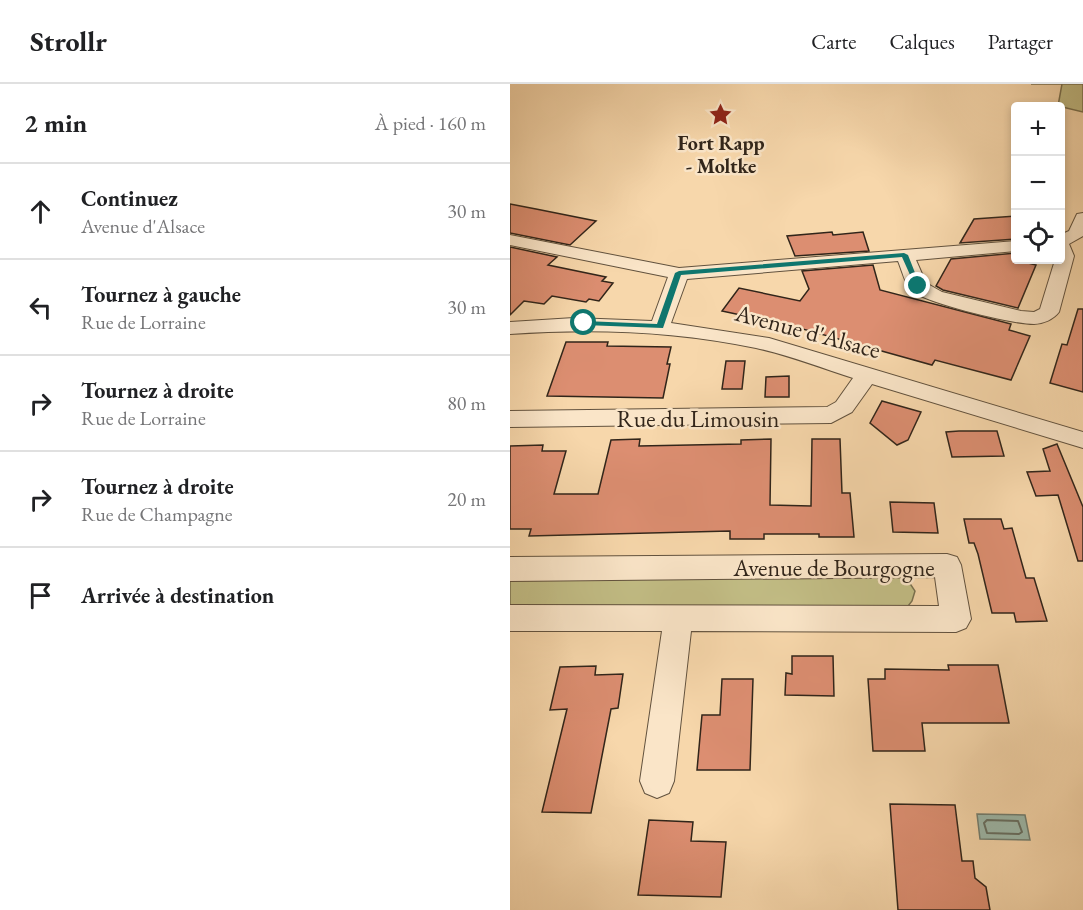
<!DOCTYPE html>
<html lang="fr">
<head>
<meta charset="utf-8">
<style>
	body { margin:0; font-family:"EB Garamond",serif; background:#f6f6f6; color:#202124 }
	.controls { position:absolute; right:18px; top:18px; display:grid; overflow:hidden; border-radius:6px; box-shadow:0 3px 9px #0003 }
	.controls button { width:54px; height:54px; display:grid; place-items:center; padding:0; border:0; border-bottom:2px solid #e0e0e0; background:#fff; color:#202124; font:30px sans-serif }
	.stop { position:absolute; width:18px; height:18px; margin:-14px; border:4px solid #0f766e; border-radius:50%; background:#fff }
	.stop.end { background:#0f766e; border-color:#fff; box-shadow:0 2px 6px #0008 }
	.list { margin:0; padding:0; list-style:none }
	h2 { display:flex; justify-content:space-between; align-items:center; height:78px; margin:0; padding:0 24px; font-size:26px }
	h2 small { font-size:20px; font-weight:400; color:#757577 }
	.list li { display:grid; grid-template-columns:39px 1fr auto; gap:18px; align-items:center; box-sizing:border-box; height:96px; padding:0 24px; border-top:2px solid #e0e0e0 }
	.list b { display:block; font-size:22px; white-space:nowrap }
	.list p { margin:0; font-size:20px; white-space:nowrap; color:#757577 }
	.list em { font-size:20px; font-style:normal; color:#757577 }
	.icon { flex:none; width:33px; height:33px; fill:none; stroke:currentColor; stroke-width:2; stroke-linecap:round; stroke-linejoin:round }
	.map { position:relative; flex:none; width:573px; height:826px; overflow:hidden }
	header { display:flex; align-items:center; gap:36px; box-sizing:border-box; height:84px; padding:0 30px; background:#fff; border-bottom:2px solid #e0e0e0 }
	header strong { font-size:28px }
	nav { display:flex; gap:33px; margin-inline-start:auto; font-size:21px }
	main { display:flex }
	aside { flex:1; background:#fff }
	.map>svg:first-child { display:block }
	.green { fill:#c2bd85; stroke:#7a7150; stroke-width:1.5 }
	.water { fill:#9db9ab; stroke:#727e71; stroke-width:1.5 }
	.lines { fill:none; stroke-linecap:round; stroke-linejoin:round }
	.shore { stroke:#676f62; stroke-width:2 }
	.building { fill:#dc8e71; stroke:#31251a; stroke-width:1.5 }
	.minor-casing { stroke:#62523e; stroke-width:2 }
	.minor { fill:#fae5c8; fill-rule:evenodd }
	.route { fill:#0f766e }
	.labels { text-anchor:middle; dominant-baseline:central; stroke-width:5; stroke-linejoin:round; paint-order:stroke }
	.far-poi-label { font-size:20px; font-weight:bold; fill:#31251a; stroke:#fae5c8 }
	.street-label { font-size:24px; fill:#31251a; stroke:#fae5c8 }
</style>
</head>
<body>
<header>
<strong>Strollr</strong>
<nav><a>Carte</a><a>Calques</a><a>Partager</a></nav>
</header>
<main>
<aside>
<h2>2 min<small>À pied · 160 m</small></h2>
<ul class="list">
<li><svg class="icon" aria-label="ahead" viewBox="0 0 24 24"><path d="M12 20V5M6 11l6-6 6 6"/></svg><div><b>Continuez</b><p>Avenue d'Alsace</p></div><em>30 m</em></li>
<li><svg class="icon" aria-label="left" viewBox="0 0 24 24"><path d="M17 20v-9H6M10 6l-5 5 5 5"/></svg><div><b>Tournez à gauche</b><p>Rue de Lorraine</p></div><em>30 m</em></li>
<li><svg class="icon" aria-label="right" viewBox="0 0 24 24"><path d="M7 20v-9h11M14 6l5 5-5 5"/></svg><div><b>Tournez à droite</b><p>Rue de Lorraine</p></div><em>80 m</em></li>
<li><svg class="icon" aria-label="right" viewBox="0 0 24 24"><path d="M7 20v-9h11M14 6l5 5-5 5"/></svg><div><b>Tournez à droite</b><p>Rue de Champagne</p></div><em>20 m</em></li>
<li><svg class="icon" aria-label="arrive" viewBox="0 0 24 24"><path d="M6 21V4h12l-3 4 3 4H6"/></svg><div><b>Arrivée à destination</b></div></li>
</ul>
</aside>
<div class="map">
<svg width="573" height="826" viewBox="0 0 573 826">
	<rect width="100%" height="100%" fill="#f7d7ab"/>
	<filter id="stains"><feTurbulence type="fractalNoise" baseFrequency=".00333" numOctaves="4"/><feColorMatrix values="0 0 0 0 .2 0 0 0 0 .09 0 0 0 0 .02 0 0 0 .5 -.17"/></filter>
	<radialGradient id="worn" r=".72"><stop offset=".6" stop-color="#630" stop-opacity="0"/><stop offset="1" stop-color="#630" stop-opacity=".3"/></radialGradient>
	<g class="green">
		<polygon points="521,0 573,0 573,28 548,22 552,0"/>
		<polygon points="0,491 390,492 399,498 405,507 402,517 395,526 0,526"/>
	</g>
	<polygon class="water" points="467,730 515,731 520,756 470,755"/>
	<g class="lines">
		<polygon class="shore" points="477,736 508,737 512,748 509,750 477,749 474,739"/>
	</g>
	<g class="building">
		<polygon points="0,120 26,125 86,137 60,161 0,149"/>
		<polygon points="506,132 506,155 450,159 464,135"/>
		<polygon points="322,148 323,151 353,148 359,167 285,172 277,152"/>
		<polygon points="0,163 47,173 38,181 96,193 92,197 103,199 89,217 79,215 76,218 42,212 34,220 14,217 0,231"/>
		<polygon points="506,169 506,176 526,181 508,224 433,206 426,202 441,175"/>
		<polygon points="363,181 370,206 501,240 499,246 520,252 501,296 425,276 422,281 293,245 291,248 271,243 273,240 212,227 229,204 290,217 299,205 292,187"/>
		<polygon points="568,225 573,225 573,308 540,299 552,260 557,261"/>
		<polygon points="56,258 98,258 97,262 161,263 157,280 160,280 153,314 37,312"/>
		<polygon points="216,277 235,277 232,305 212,305"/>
		<polygon points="279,292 279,313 255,313 256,293"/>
		<polygon points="372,317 411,328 398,356 387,361 360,339"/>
		<polygon points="449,347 487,347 494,372 442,373 436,348"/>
		<polygon points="130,355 129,362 231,360 231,356 261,355 260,421 301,422 302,355 330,355 332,409 340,409 344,453 309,453 309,450 254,450 254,455 220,455 220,447 19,452 21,445 0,445 0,362 33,361 32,367 56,367 44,410 88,410 101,356"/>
		<polygon points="547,360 573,423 573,477 568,477 548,411 526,412 517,388 540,387 533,365"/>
		<polygon points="380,418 424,419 428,449 383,448"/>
		<polygon points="454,435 491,435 494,445 502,444 516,494 524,494 537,537 506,538 504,529 482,529 468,470 464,459 459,459"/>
		<polygon points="282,572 323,572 324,612 275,611 276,589 282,590"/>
		<polygon points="438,581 488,581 499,639 412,639 415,667 363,667 358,595 375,595 375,585 439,586"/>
		<polygon points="86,582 85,591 113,590 108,624 101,625 81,729 32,728 57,625 40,626 50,583"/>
		<polygon points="212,595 243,595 240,686 187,686 192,631 210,631"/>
		<polygon points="380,720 445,721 452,777 463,777 465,794 476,803 480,826 388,826"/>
		<polygon points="139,736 183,738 181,757 216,758 211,813 128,811"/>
	</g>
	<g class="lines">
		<defs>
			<g id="minor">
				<path d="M573,129V152L559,160L564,172L549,228C544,235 533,240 524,240C502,240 419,220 402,207C395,201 392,186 388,177L177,195L161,239L259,254L573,348V364L362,300L342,328L321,339L0,343V327L317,323L326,318L343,294C311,284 279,271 246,264C165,247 82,244 0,250V238L64,234L142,237L158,193L0,161V151L169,184L506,157V167L406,176L416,199L432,208L511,227L524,228L530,225L545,176H550V151L559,147L567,130Z"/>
				<polygon points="437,470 447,473 451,481 461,535 456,544 446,548 181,547 164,697 159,709 147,714 135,709 130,697 152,547 0,547 0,521 429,522 425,493 0,497 0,473"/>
			</g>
		</defs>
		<use href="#minor" class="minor-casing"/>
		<use href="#minor" class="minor"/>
	</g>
	<polygon class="route" points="394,169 398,171 411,204 405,202 392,173 171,191 153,244 74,241 70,239 74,237 147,240 165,189 169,187"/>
	<defs>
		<symbol id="sight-bare" viewBox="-9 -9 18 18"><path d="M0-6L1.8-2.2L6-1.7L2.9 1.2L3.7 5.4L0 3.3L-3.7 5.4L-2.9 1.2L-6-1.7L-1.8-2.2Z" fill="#8f2418" stroke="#fae5c8" stroke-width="2.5" paint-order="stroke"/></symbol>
	</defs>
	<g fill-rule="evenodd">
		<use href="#sight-bare" x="194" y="14" width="33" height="33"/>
	</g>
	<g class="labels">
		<g class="far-poi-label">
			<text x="211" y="59">Fort Rapp<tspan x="211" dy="23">- Moltke</tspan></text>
		</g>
		<g class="street-label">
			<text transform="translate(298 247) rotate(15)">Avenue d'Alsace</text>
			<text x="188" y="334">Rue du Limousin</text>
			<text x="324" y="483">Avenue de Bourgogne</text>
		</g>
	</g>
	<rect width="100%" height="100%" filter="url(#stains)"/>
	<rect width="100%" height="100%" fill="url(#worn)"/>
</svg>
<div class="controls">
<button>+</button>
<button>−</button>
<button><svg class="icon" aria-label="locate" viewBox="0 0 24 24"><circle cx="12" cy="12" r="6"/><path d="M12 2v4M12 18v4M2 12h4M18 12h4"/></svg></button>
</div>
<div class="stop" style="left:74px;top:239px"></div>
<div class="stop end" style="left:408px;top:202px"></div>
</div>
</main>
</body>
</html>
